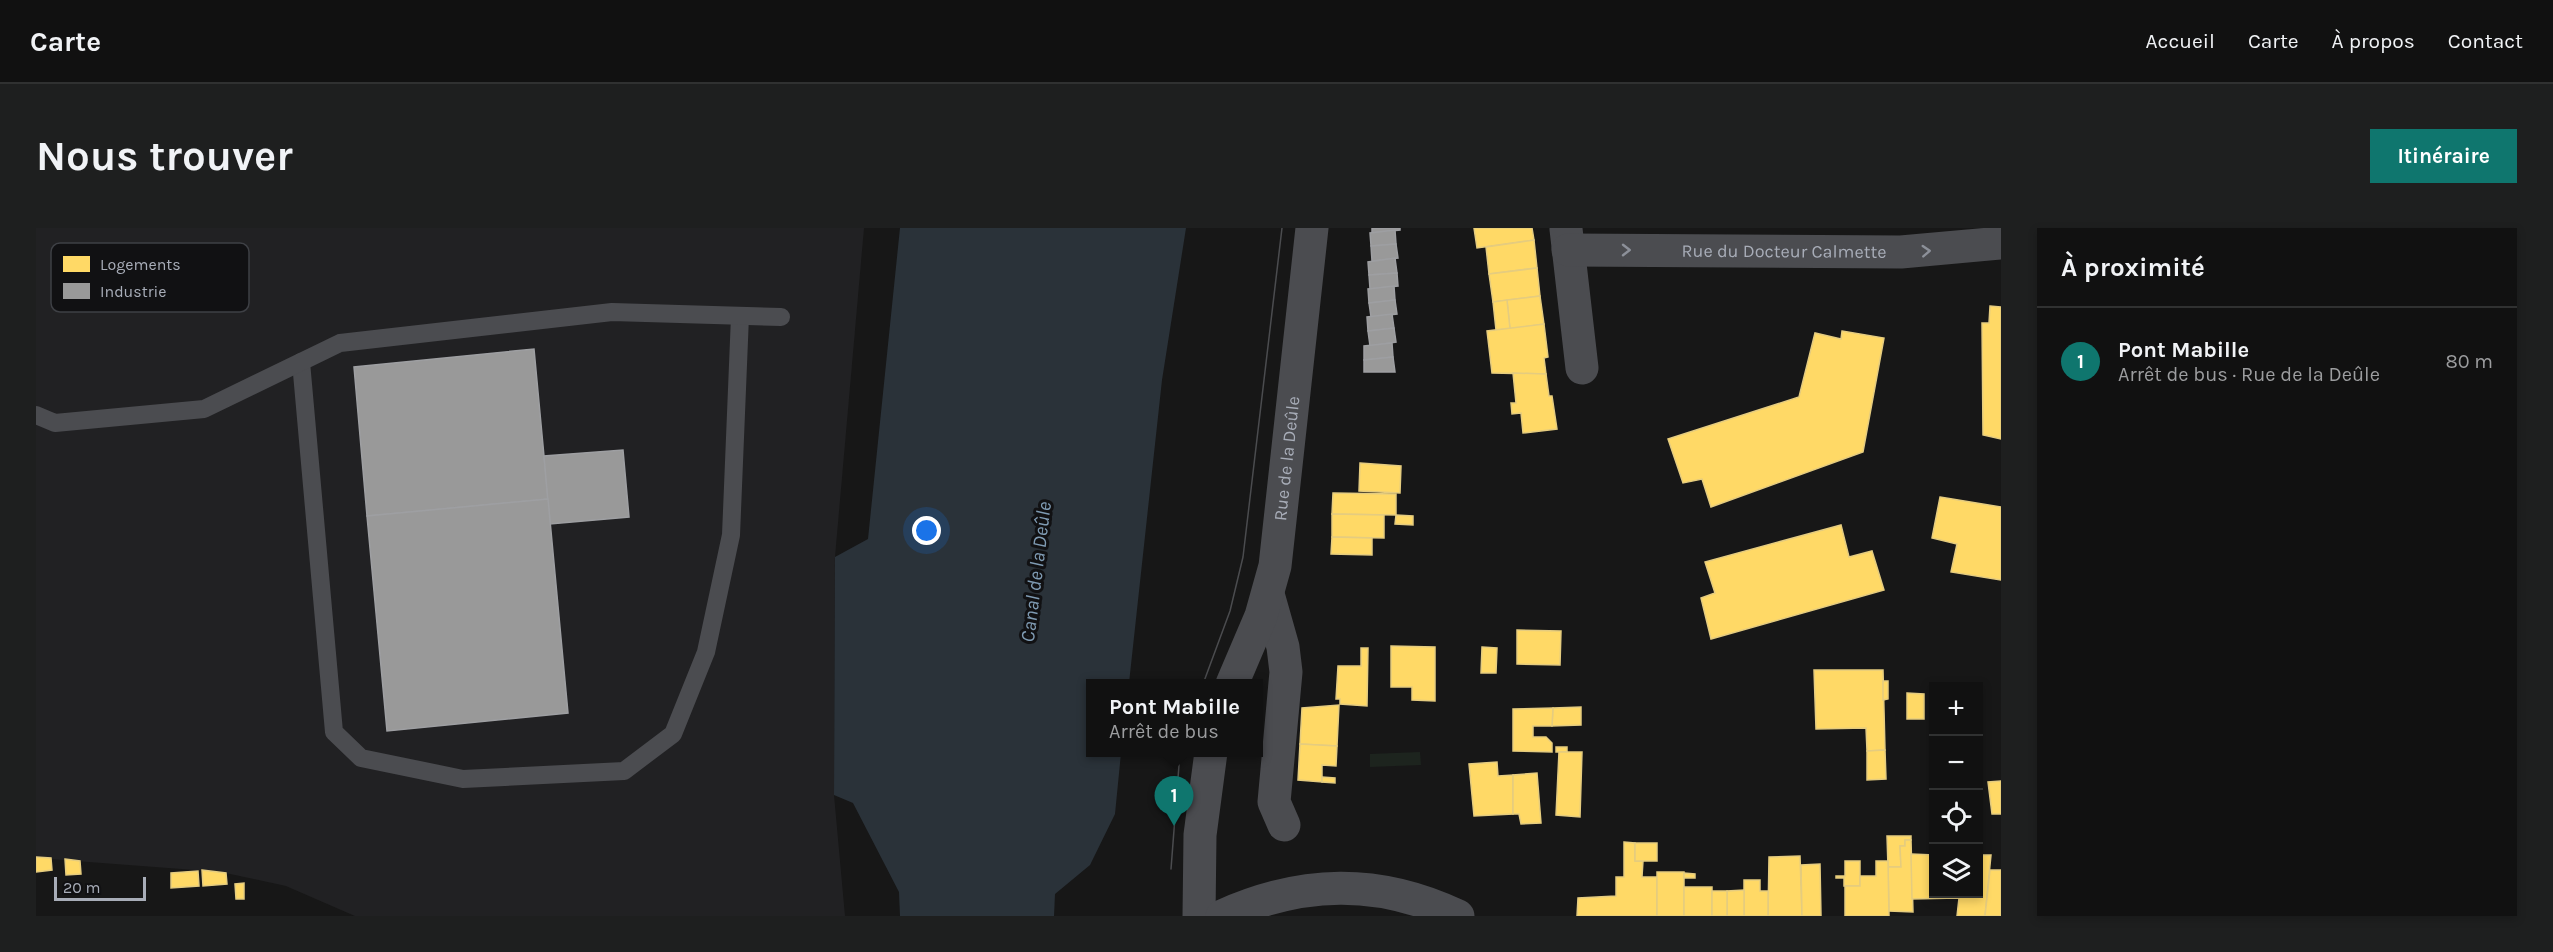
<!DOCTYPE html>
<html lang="fr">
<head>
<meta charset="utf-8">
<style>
	body { margin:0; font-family:Karla,sans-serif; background:#1e1f1f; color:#f1f3f6 }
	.controls { position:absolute; right:18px; bottom:18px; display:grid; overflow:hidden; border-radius:0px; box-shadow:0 3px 9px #0003 }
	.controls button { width:54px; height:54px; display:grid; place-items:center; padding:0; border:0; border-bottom:2px solid #303131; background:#111; color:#f1f3f6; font:30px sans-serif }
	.scale { position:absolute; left:18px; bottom:15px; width:92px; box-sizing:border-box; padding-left:6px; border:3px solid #a8adb8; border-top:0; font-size:16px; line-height:21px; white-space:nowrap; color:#a8adb8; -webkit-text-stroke:4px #111113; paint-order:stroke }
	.you { position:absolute; left:891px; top:303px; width:21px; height:21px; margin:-15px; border:4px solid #fff; border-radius:50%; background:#1a73e8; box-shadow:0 0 0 9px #1a73e833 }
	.badge { display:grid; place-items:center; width:39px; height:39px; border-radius:50%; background:#0f766e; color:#fff; font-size:20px; font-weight:700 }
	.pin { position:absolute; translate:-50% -50px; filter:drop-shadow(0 2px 3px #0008) }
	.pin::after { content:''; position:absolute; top:32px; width:21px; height:18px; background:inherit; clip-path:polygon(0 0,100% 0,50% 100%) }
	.popup { position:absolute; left:1050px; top:451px; width:177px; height:78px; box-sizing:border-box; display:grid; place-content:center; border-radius:0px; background:#111; filter:drop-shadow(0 2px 4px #0005); font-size:20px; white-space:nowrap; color:#9c9d9f }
	.popup b { font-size:22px; color:#f1f3f6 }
	.popup::after { content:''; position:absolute; left:50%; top:100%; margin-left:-12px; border:12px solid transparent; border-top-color:#111 }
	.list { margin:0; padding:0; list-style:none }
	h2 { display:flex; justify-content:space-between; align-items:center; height:78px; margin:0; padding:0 24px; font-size:26px }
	h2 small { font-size:20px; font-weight:400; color:#9c9d9f }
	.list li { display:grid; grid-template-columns:39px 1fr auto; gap:18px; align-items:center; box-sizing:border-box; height:108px; padding:0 24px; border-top:2px solid #303131 }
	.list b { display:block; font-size:22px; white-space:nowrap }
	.list p { margin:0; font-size:20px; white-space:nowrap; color:#9c9d9f }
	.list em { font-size:20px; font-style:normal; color:#9c9d9f }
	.icon { flex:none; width:33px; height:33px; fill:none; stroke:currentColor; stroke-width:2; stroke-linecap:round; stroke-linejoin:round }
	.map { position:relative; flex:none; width:1965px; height:688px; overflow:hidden; border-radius:0px }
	header { display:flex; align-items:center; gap:36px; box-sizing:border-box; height:84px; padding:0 30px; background:#111; border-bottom:2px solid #303131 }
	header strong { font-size:28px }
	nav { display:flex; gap:33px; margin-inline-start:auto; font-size:21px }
	.intro { display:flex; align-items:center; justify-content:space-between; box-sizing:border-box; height:144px; padding:0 36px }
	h1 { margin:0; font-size:42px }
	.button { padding:15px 27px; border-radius:0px; background:#0f766e; color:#fff; font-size:21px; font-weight:700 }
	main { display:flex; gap:36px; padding:0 36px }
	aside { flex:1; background:#111; border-radius:0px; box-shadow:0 3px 9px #0003 }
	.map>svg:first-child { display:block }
	.built { fill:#212123 }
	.green { fill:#1d241e }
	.water { fill:#2a3239 }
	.homes { fill:#ffd966; stroke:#e5cc7f; stroke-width:1.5 }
	.industry { fill:#999; stroke:#9e9fa2; stroke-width:1.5 }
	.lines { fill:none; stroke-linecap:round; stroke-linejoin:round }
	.lane { stroke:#4b4c50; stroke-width:18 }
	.street { stroke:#4b4c50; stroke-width:33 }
	.tram { stroke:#4b4c4f; stroke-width:1.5 }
	.oneway { stroke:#8c9099 }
	.labels { text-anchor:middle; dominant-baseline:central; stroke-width:6; stroke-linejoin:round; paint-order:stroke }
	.street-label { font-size:18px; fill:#a8adb8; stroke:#111113 }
	.water-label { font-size:20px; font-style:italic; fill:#7f9bb3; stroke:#111113 }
	.key { fill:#111113; stroke:#3e4045; stroke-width:1.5 }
	.key-label { font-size:16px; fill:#a8adb8 }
</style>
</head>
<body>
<header>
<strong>Carte</strong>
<nav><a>Accueil</a><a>Carte</a><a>À propos</a><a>Contact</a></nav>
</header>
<div class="intro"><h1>Nous trouver</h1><a class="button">Itinéraire</a></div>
<main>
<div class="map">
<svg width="1965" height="688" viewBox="0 0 1965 688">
	<rect width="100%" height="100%" fill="#171717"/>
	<polygon class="built" points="0,0 828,0 799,329 798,567 809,688 319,688 250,658 185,644 0,630"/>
	<polygon class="green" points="1384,524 1385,537 1334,539 1334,526"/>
	<polygon class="water" points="864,0 1150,0 1126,152 1093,455 1054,456 1054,524 1085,525 1079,586 1054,637 1019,666 1018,688 864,688 863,664 817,575 798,567 799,329 832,311"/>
	<g class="homes">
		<polygon points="1438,0 1496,0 1498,12 1441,20"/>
		<polygon points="1498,12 1501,40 1453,46 1450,19"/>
		<polygon points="1501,40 1504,68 1457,74 1453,46"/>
		<polygon points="1504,68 1508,96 1474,101 1471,72"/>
		<polygon points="1471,72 1474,101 1460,102 1457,74"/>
		<polygon points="1954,78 1965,79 1965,211 1947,207 1946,95 1953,95"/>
		<polygon points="1508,96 1512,129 1508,130 1510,146 1456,145 1451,103"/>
		<polygon points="1806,103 1848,110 1827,224 1675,279 1666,251 1647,255 1632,211 1763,169 1779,105 1805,111"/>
		<polygon points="1477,145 1510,146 1513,168 1516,168 1521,201 1487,205 1485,185 1476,186 1475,175 1480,175"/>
		<polygon points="1324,235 1365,238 1364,265 1323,263"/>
		<polygon points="1297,265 1360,266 1360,287 1296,286"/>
		<polygon points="1904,269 1965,279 1965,352 1915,344 1921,316 1896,310"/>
		<polygon points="1296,286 1348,287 1348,310 1296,309"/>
		<polygon points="1360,287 1377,288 1377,297 1359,296"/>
		<polygon points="1805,297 1813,329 1836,323 1848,362 1675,411 1665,370 1679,365 1669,334"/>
		<polygon points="1296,309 1336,310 1336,327 1295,326"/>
		<polygon points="1481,402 1525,403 1524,437 1481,436"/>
		<polygon points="1355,418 1399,419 1399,473 1376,472 1376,459 1355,459"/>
		<polygon points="1446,419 1461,420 1460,445 1445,445"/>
		<polygon points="1325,420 1332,420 1331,478 1304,476 1304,471 1300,471 1302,438 1325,438"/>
		<polygon points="1778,442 1847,442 1849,522 1831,523 1830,500 1780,501"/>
		<polygon points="1847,453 1852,453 1852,471 1847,472"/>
		<polygon points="1871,465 1888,466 1888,491 1871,491"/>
		<polygon points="1303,477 1301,518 1264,516 1266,480"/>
		<polygon points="1545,479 1545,497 1516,498 1517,480"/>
		<polygon points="1517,480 1516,498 1497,498 1497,509 1510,509 1516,515 1516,524 1477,523 1477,481"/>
		<polygon points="1264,516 1301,518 1300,538 1286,537 1286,554 1262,552"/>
		<rect x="1520" y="519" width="11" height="5"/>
		<polygon points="1849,522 1850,551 1831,552 1831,523"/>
		<polygon points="1523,524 1546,524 1544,589 1520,587"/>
		<polygon points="1461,534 1462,548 1477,547 1477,586 1438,588 1433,536"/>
		<polygon points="1501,545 1505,595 1485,596 1483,586 1477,586 1477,547"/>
		<polygon points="1286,549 1299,550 1299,555 1286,554"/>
		<polygon points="1965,553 1965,586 1956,586 1952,554"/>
		<polygon points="1851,608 1875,608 1875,612 1869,612 1869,618 1864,618 1865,639 1852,639"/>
		<polygon points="1869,612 1875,612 1877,684 1853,683 1852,639 1865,639 1864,618 1869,618"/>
		<polygon points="1588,614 1599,615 1599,633 1607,633 1606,649 1621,649 1621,688 1541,688 1542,670 1580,668 1580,649 1588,649"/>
		<rect x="1599" y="615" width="22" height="18"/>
		<polygon points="1875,626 1898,627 1898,666 1942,666 1942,627 1955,627 1949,688 1921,688 1923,670 1876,671"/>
		<polygon points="1764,628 1766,688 1732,688 1733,629"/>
		<polygon points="0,629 15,630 16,642 0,644"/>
		<polygon points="29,631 44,633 45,646 30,647"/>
		<polygon points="1809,633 1824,633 1824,658 1808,658 1808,650 1800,650 1800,648 1809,648"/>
		<polygon points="1840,633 1852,633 1853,688 1809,688 1809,658 1824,658 1824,648 1840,648"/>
		<polygon points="1784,636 1785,688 1766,688 1765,637"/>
		<polygon points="166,642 190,645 191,656 167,658"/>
		<polygon points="1954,642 1965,642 1965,688 1949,688"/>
		<polygon points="162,643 163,658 135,660 135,645"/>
		<rect x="1621" y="644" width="27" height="44"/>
		<polygon points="1648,645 1659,646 1659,650 1648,650"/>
		<polygon points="1708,652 1724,652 1724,663 1732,663 1732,688 1708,688"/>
		<polygon points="208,655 208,671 200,671 199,656"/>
		<rect x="1648" y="659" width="28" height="29"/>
		<polygon points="1708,662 1708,688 1691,688 1691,663"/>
		<rect x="1676" y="663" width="15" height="25"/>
	</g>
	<g class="industry">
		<polygon points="1336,0 1364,0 1364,2 1336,5"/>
		<polygon points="1359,2 1360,16 1335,18 1334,5"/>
		<polygon points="1360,16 1362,30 1336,33 1335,18"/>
		<polygon points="1359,30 1361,45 1333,47 1332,34"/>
		<polygon points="1361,45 1362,58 1334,61 1333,47"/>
		<polygon points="1358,58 1359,72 1333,75 1332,61"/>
		<polygon points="1359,72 1361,86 1335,89 1333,75"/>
		<polygon points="1356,86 1358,100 1332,103 1331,89"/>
		<polygon points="1358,100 1360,114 1334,118 1332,103"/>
		<polygon points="1356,115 1357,129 1328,132 1328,118"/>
		<polygon points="498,121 512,271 331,288 318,139"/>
		<polygon points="1357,129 1359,144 1328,144 1328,132"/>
		<polygon points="587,222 593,289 514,296 508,228"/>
		<polygon points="512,271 532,485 351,503 331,288"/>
	</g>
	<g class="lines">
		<g class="lane">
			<polyline points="265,134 298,504 325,530 427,551 588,543 637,506 670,424 695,307 704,88"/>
			<polyline points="0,187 19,195 168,181 304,115 576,84 745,89"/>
		</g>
		<g class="street">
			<polyline points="1530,1 1546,140"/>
			<path id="s1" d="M1532,22L1865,24L1965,15"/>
			<polyline points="1232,366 1247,419 1250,444 1238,574 1248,597"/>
			<path id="s2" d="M1196,456L1225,388L1239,338L1276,0"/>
			<polyline points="1163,688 1164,607 1175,524"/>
			<path d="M1186,688C1266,652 1342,650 1422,688"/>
		</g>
		<g class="tram">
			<polyline points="1167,456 1194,383 1207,329 1246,0"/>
			<polyline points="1135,641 1144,524"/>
		</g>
	</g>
	<defs><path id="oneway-chevron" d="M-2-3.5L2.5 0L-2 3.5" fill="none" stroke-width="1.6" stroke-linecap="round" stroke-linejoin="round" transform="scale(1.5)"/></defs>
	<g class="oneway">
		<use href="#oneway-chevron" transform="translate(1590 22)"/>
		<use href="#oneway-chevron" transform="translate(1890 23) rotate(-3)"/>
	</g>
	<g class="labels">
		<g class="street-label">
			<text stroke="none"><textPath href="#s1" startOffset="216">Rue du Docteur Calmette</textPath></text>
			<text stroke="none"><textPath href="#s2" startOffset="234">Rue de la Deûle</textPath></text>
		</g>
		<g class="water-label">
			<text transform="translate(1000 344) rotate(-83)">Canal de la Deûle</text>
		</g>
	</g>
	<rect x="15" y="15" width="198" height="69" rx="9" class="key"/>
	<rect x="27" y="28" width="27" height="16" fill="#ffd966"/>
	<rect x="27" y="55" width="27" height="16" fill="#999"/>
	<g class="key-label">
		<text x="64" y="42">Logements</text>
		<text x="64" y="69">Industrie</text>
	</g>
</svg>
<div class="controls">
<button>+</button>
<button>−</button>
<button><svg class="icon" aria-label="locate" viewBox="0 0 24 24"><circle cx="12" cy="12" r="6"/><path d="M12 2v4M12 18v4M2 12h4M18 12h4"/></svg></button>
<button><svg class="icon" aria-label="layers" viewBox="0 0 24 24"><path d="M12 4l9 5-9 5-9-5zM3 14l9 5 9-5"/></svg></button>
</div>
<div class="scale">20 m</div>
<div class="you"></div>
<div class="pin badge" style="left:1138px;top:598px">1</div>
<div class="popup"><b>Pont Mabille</b>Arrêt de bus</div>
</div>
<aside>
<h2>À proximité<small></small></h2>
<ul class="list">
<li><span class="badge">1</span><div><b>Pont Mabille</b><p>Arrêt de bus · Rue de la Deûle</p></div><em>80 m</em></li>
</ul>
</aside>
</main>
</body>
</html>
